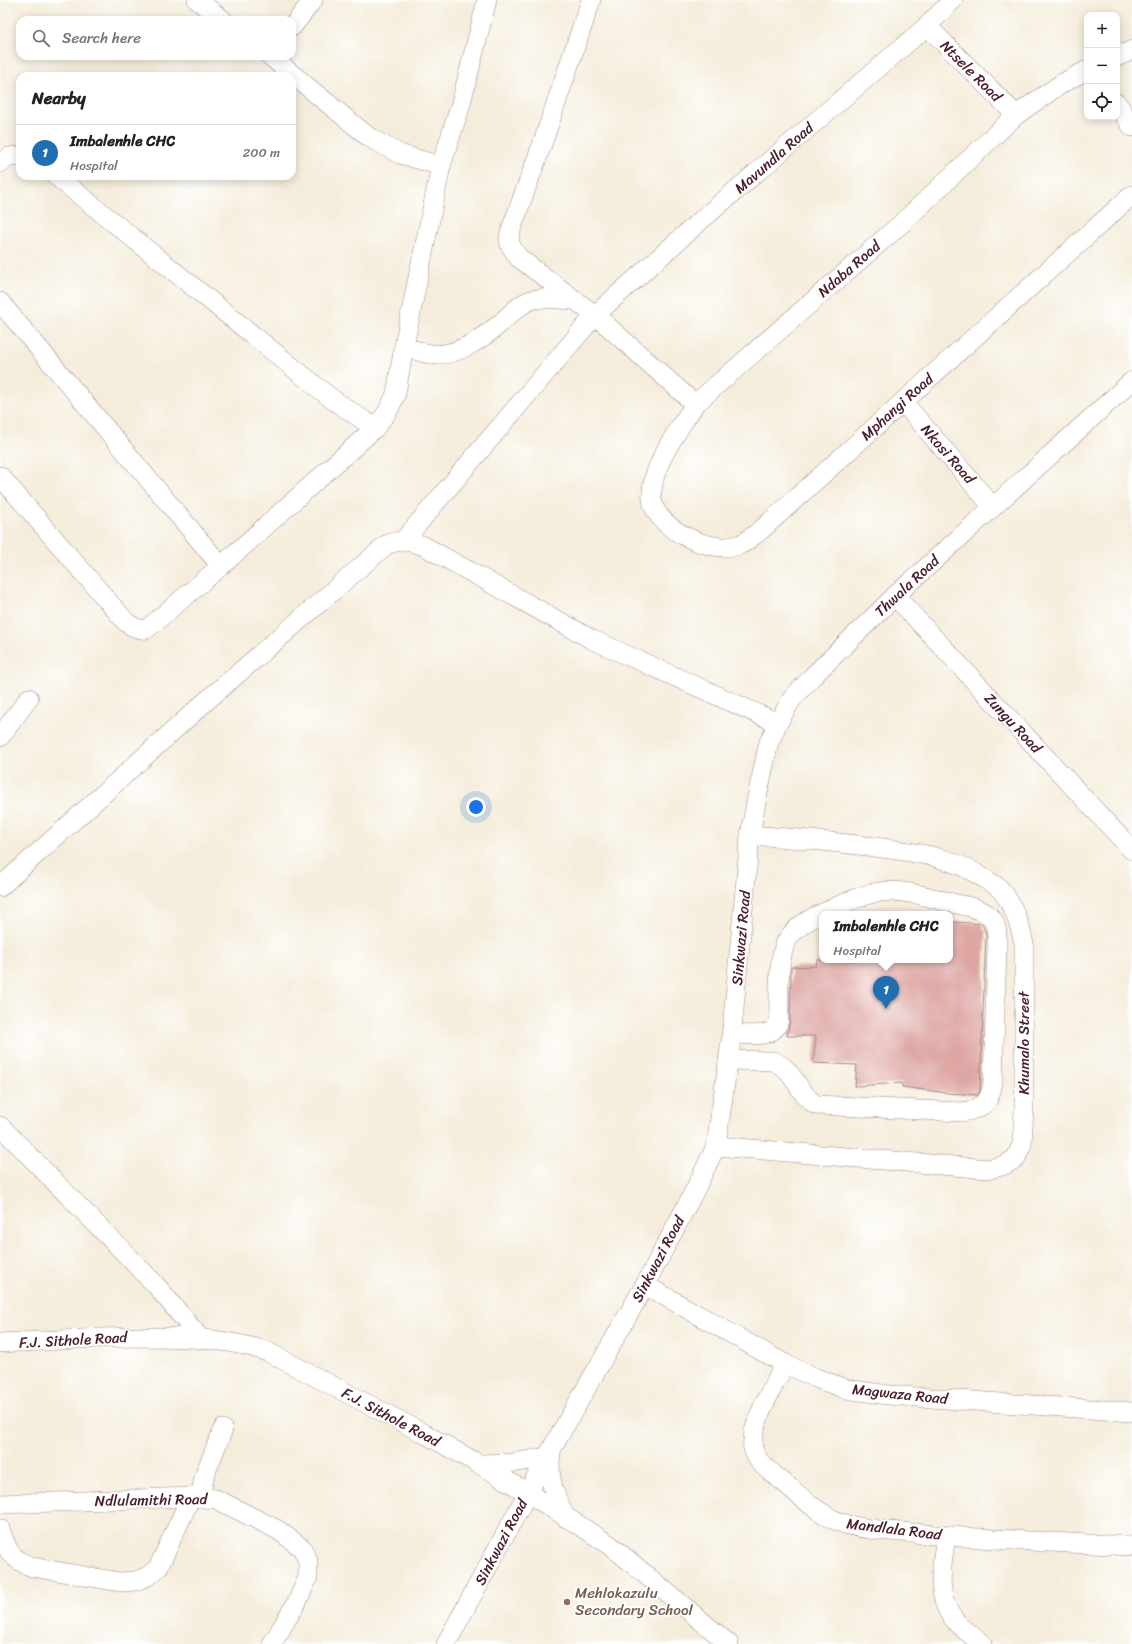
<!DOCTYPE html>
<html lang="en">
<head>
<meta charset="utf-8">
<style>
	body { margin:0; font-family:Sriracha,sans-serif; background:#f2f2f2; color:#222 }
	.controls { position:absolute; right:12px; top:12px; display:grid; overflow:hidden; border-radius:8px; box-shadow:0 2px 10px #0003 }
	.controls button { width:36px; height:36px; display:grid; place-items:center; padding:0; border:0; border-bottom:1px solid #e0e0e0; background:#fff; color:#222; font:20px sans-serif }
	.you { position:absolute; left:476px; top:807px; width:14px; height:14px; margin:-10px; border:3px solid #fff; border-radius:50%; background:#1a73e8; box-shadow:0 0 0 6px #1a73e833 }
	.badge { display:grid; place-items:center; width:26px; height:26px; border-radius:50%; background:#1f6fb2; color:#fff; font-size:13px; font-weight:700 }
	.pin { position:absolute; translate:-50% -33px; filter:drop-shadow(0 1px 2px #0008) }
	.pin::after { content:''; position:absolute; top:21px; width:14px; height:12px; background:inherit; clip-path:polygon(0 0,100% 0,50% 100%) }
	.popup { position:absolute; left:819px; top:911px; width:134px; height:52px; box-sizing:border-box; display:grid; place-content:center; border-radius:8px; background:#fff; filter:drop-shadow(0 1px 3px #0005); font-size:13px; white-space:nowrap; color:#767676 }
	.popup b { font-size:15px; color:#222 }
	.popup::after { content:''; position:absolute; left:50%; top:100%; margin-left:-8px; border:8px solid transparent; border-top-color:#fff }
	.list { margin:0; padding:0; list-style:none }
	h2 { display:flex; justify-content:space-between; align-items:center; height:52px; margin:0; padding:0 16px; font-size:17px }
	h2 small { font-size:13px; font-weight:400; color:#767676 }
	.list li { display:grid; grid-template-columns:26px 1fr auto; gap:12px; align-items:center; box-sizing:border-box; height:56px; padding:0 16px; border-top:1px solid #e0e0e0 }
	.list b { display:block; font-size:15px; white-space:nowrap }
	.list p { margin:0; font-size:13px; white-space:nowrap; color:#767676 }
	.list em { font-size:13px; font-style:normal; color:#767676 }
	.icon { flex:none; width:22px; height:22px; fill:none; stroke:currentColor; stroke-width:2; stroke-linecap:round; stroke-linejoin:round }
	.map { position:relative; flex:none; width:1132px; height:1644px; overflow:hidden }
	.search { position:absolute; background:#fff; box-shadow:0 2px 10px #0003; left:16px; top:16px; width:280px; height:44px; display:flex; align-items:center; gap:10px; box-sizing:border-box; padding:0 14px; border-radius:12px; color:#767676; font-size:15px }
	.panel { position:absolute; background:#fff; box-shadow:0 2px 10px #0003; left:16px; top:72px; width:280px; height:108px; border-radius:12px }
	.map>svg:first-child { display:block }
	.building { fill:#dea7a4 }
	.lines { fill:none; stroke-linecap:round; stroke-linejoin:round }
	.minor-casing { stroke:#a08683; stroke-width:20 }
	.minor { stroke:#fff; stroke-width:19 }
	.education-dot { fill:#8d6e63; stroke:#fff; stroke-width:1.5 }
	.labels { text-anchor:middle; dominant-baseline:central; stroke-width:3.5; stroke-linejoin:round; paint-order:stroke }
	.street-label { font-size:15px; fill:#4a1f2b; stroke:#fff }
	.education-label { font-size:15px; fill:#785e54; stroke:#fff; text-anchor:start }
</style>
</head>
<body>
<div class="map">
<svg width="1132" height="1644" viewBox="0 0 1132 1644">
	<rect width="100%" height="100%" fill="#fff"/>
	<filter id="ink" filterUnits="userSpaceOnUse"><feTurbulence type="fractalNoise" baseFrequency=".025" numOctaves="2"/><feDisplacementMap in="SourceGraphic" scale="8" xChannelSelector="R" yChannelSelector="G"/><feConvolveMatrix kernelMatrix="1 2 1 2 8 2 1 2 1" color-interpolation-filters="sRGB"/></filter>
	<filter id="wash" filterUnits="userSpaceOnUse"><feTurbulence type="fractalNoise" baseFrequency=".012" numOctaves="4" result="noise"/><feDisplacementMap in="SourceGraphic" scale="16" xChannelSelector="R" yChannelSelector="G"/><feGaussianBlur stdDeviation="0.9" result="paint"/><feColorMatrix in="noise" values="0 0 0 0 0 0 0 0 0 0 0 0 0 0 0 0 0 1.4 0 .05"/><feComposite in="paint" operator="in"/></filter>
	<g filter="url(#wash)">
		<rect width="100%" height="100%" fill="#f5eddb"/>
		<g id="blocks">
			<polygon class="building" points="957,922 982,924 986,934 980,1091 978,1095 947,1093 902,1087 902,1083 855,1086 857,1065 813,1063 816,1036 787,1036 790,1020 791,967 816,966 817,960 950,960 950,923"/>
		</g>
	</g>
	<g filter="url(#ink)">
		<use href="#blocks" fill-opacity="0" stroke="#a08683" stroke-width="1"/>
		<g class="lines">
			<defs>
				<g id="minor">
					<polyline points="197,0 223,20"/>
					<polyline points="591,0 543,142 513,224 509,237 510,245 519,258 595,315 695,404"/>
					<polyline points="927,26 1016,115"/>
					<polyline points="292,27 313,0"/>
					<polyline points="270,56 370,138 400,154 441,166"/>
					<polyline points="1117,57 1132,50"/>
					<path d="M1087,70L1061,84L1016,115L901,224L695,404C679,429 649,468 652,499C655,530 715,556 741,544C748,541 755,534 761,530L1132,195"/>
					<polyline points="1117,103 1132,127"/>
					<polyline points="0,163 9,157 20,156"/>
					<polyline points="56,176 332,399 375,428"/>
					<polyline points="0,302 221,566 375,428 388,411 396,394 404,346 441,166 460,107 487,0"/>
					<path d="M404,346C412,349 422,353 430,354C456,358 483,338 502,322C510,314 520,304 531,300C544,296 561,300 574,300"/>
					<polyline points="903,402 993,507"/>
					<path d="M0,476L126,622C133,627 138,630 147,629L221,566"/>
					<polyline points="404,540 595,315 699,222 927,26 953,0"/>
					<polyline points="895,596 1132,850"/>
					<polyline points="0,737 29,698"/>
					<path d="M0,887L204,703L386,545C400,539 410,541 424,546L591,639L778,723"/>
					<path d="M728,1060L773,1061C794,1069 798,1094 816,1105L962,1112C983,1109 990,1103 993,1082L997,947C997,938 998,928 993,920C985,908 965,906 952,903C929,897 904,889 880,892C860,895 842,904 823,913C809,919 794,928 786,942C777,960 779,1000 779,1020C775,1040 747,1034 731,1034"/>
					<polyline points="0,1126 154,1283 200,1338"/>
					<path d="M716,1146L989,1169L1005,1165L1016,1158L1022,1144L1024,1110V944C1020,924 1014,905 1000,889C996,885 990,882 985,879C950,855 915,853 875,847C833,842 792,838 750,835"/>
					<polyline points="645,1285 785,1364 816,1378 846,1389 888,1395 1132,1412"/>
					<path d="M0,1343C45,1341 90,1338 135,1337C180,1337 225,1337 268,1352L425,1434L479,1464L528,1493L610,1545L729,1644"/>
					<path d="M785,1364C775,1383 749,1427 753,1448C756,1463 771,1472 782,1481C799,1495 821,1516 842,1523C862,1530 892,1531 914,1533C986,1540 1059,1542 1132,1546"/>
					<path d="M551,1454C547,1479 555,1496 566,1518"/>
					<polyline points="479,1464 512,1463 547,1457"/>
					<polyline points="200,1498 204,1477 223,1429"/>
					<polyline points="0,1504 191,1497 216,1499 278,1530 302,1548 308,1561 308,1577 298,1600 272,1644"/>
					<path d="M0,1529C8,1551 9,1558 32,1567L120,1582L136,1581L148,1576L158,1568L191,1497"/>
					<path d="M946,1536C942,1565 934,1598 956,1622C964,1630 974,1637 982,1644"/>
					<polyline points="446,1644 547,1457 645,1285 695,1190 716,1146 731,1041 750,835 757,797 769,742 778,723 792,699 813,676 895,596 1132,381"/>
				</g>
			</defs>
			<use href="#minor" class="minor-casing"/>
			<use href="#minor" class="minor"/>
		</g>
	</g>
	<circle class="education-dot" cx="567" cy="1602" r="4"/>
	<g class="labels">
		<g class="street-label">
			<text transform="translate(971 71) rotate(45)">Ntsele Road</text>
			<text transform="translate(774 158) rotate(-41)">Mavundla Road</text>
			<text transform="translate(849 269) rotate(-41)">Ndaba Road</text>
			<text transform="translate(897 407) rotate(-42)">Mphangi Road</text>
			<text transform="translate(948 454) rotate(49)">Nkosi Road</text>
			<text transform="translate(907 586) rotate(-43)">Thwala Road</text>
			<text transform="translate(1013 723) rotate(47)">Zungu Road</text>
			<text transform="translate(741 938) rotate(-85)">Sinkwazi Road</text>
			<text transform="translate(1024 1043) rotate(-90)">Khumalo Street</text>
			<text transform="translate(658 1259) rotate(-62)">Sinkwazi Road</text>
			<text transform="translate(73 1340) rotate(-3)">F.J. Sithole Road</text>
			<text transform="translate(900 1394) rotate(6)">Magwaza Road</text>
			<text transform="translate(391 1417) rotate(28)">F.J. Sithole Road</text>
			<text transform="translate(151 1500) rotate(-1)">Ndlulamithi Road</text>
			<text transform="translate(894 1529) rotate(7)">Mandlala Road</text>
			<text transform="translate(501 1542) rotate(-62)">Sinkwazi Road</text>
		</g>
		<g class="education-label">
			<text x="575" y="1593">Mehlokazulu<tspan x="575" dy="17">Secondary School</tspan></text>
		</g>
	</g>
</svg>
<div class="controls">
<button>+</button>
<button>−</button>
<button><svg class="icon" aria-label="locate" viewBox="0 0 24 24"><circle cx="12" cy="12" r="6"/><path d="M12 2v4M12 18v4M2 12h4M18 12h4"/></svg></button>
</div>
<div class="you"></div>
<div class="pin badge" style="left:886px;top:1009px">1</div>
<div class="popup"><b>Imbalenhle CHC</b>Hospital</div>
<div class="search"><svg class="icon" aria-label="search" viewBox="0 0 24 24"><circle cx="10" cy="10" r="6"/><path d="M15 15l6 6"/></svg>Search here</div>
<section class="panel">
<h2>Nearby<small></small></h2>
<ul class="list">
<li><span class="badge">1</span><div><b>Imbalenhle CHC</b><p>Hospital</p></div><em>200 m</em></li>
</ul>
</section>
</div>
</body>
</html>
